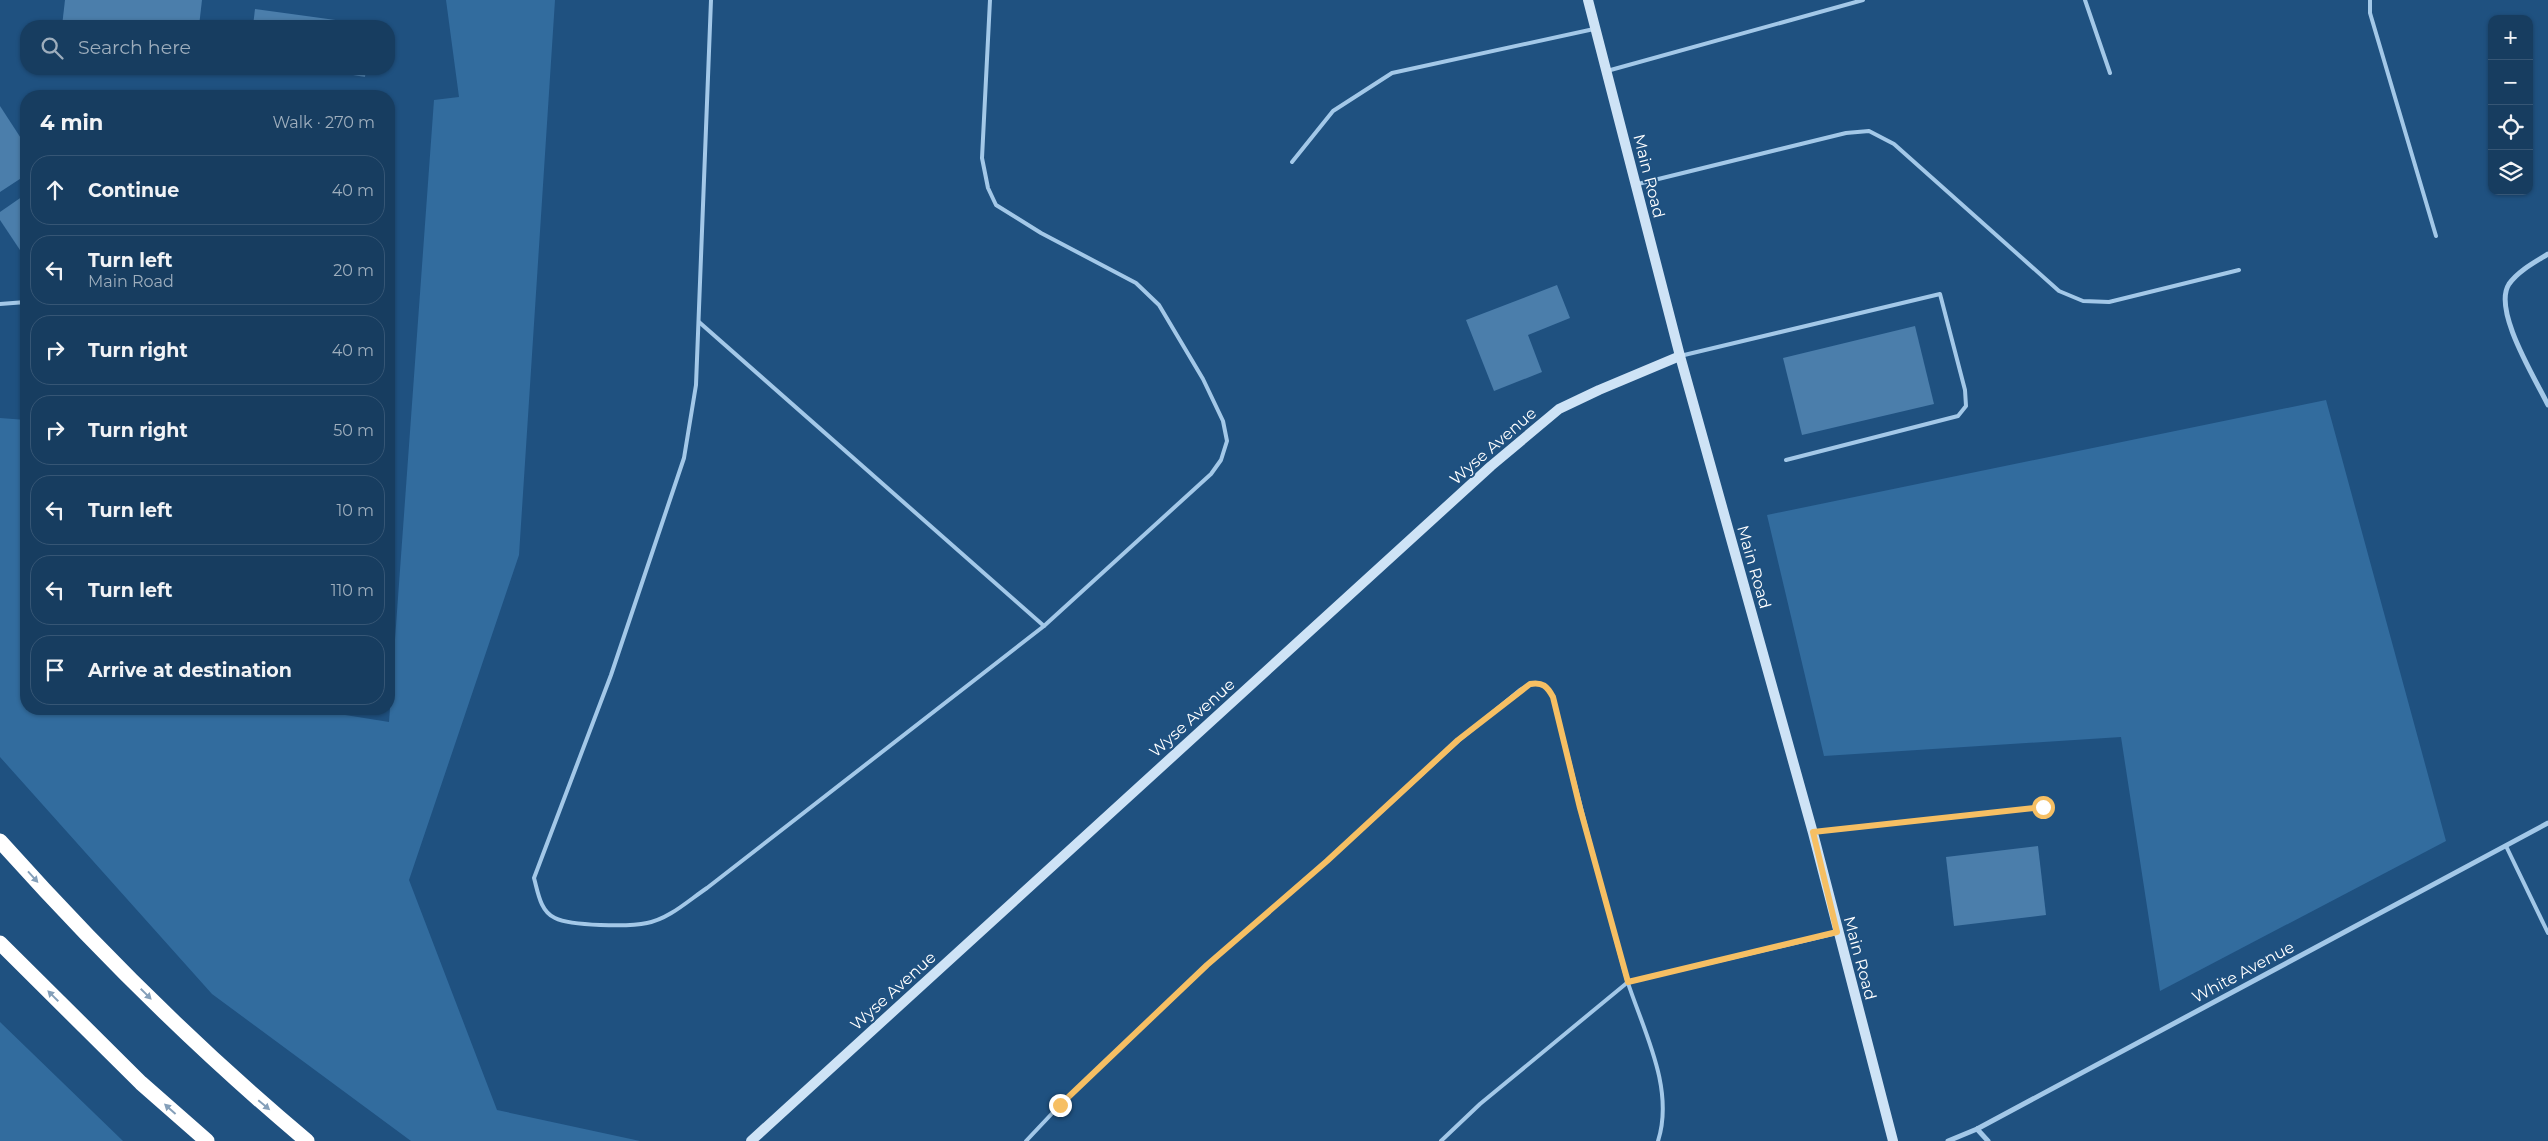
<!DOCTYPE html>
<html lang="en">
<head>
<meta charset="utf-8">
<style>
	body { margin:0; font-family:Montserrat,sans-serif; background:#204466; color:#f1f3f6 }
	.controls { position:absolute; right:15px; top:15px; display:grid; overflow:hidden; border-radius:10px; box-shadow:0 1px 4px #0004 }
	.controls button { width:45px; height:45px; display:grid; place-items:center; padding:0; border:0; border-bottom:1px solid #365675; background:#173d60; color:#f1f3f6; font:25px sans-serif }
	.stop { position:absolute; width:15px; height:15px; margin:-11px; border:4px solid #f6bf63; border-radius:50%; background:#fff }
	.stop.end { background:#f6bf63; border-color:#fff; box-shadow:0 1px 5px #0008 }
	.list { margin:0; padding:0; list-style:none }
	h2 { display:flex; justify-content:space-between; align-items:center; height:65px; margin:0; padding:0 20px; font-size:21px }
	h2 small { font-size:16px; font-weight:400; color:#9eaebd }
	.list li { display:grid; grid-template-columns:32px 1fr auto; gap:15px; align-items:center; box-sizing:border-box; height:70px; margin:0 10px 10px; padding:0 10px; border:1px solid #365675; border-radius:20px }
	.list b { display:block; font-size:19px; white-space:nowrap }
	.list p { margin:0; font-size:16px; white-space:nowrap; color:#9eaebd }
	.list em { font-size:16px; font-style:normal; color:#9eaebd }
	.icon { flex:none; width:28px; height:28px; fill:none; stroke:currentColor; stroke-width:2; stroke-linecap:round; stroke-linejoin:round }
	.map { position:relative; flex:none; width:2548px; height:1141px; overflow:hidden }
	.search { position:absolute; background:#173d60; box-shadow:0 1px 4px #0004; left:20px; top:20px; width:375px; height:55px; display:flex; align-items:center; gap:12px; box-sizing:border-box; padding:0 18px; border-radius:20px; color:#9eaebd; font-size:19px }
	.panel { position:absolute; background:#173d60; box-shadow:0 1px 4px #0004; left:20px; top:90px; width:375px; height:625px; border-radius:20px }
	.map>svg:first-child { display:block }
	.green { fill:#326c9e }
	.building { fill:#4b7eab }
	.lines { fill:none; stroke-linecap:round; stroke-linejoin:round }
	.lane { stroke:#a3c8e8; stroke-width:4 }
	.street { stroke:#a3c8e8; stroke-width:5 }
	.secondary { stroke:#cee3f6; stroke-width:10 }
	.highway { stroke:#fff; stroke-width:15 }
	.oneway { fill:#849fb9 }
	.route { stroke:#f6bf63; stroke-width:6 }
	.labels { text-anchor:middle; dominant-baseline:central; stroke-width:4; stroke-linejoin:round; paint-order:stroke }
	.street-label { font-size:16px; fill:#fff; stroke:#1f5180 }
</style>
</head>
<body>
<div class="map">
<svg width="2548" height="1141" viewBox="0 0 2548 1141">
	<rect width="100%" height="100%" fill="#1f5180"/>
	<g class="green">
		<polygon points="446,0 555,0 519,555 409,880 497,1110 640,1141 411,1141 212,994 0,757 0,418 26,420 26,709 308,709 389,722 434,100 459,97"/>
		<polygon points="2326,400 2446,841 2160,991 2121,737 1824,756 1767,515"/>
		<polygon points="0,1022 123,1141 0,1141"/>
	</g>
	<g class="building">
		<polygon points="65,0 202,0 199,26 62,26"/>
		<polygon points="255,9 372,25 372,26 253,26"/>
		<polygon points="317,69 366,69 365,77"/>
		<polygon points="0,106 26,146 26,175 0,192"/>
		<polygon points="26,194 26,259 0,220 0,212"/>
		<polygon points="1557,285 1570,318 1528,335 1542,372 1494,391 1466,320"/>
		<polygon points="1915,326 1934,404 1802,435 1783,358"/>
		<polygon points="2038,846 2046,915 1954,926 1946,857"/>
	</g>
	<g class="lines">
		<g class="lane">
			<path d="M711,0L696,385L684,458L611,675L534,878C538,892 540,911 555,918C571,926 629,927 647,923C669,919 689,900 707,888L1044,626L1211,474L1221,460L1227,441L1223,421L1203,379L1159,305L1136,283L1041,233L996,205L988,188L982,158L990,0"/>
			<polyline points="2085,0 2110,73"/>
			<polyline points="2370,0 2370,13 2436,236"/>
			<polyline points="1607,71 1863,0"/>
			<polyline points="1292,162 1333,111 1392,73 1594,29"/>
			<polyline points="1638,184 1846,133 1869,131 1894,144 2059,291 2083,301 2109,302 2239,270"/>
			<polyline points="0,304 26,302"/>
			<polyline points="699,322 1044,626"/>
			<polyline points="1680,356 1940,294 1965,390 1966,406 1958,416 1786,460"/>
			<polyline points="1814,832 2043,807"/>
			<polyline points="2506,846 2548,933"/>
			<path d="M1026,1141L1060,1105L1207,965L1327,861L1458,741L1520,690C1537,680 1543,680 1553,697C1570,764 1586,830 1604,896C1612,924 1619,952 1627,980C1643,1030 1675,1088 1658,1141"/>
			<polyline points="1441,1141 1480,1104 1628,982 1837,933"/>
		</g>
		<g class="street">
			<path d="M2548,254C2535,262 2518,271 2509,284C2492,310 2536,380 2548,405"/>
			<polyline points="1977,1129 1988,1141"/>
			<polyline points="1948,1141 1977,1129 2548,823"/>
		</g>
		<g class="secondary">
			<polyline points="1588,0 1680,356 1813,833 1893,1141"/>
			<polyline points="751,1141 1491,466 1559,409 1599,390 1680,356"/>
		</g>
		<g class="highway">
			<path d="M0,841C95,947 197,1049 307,1141"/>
			<polyline points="0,943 141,1083 207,1141"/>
		</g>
	</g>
	<defs><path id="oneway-solid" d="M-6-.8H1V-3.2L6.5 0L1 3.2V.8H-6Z" transform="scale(1.25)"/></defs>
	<g class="oneway">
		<use href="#oneway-solid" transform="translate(33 877) rotate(48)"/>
		<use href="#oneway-solid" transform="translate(146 994) rotate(45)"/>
		<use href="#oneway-solid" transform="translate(53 996) rotate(-135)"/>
		<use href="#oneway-solid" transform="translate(264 1105) rotate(40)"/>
		<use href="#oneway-solid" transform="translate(170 1109) rotate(-138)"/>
	</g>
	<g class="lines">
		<path class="route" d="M1060,1105L1207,965L1327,861L1458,740L1530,684C1543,682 1547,686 1553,697L1580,808L1628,982L1837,932L1813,832L2043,807"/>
	</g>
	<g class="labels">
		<g class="street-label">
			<text transform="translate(1649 176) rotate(76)">Main Road</text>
			<text transform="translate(1493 446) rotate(-41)">Wyse Avenue</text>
			<text transform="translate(1754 567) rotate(74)">Main Road</text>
			<text transform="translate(1192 718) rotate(-42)">Wyse Avenue</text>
			<text transform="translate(1860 958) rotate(75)">Main Road</text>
			<text transform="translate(2243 972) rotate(-28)">White Avenue</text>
			<text transform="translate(893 991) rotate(-42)">Wyse Avenue</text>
		</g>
	</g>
</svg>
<div class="controls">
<button>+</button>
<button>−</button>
<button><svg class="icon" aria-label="locate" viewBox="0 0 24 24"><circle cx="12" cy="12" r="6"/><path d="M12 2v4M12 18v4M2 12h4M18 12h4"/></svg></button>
<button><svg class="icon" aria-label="layers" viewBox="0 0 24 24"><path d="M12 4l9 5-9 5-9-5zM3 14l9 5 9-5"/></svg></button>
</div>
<div class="stop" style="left:2043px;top:807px"></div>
<div class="stop end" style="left:1060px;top:1105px"></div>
<div class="search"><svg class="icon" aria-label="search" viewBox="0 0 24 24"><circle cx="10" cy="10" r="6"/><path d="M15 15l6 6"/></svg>Search here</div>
<section class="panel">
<h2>4 min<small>Walk · 270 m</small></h2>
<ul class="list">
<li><svg class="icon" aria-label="ahead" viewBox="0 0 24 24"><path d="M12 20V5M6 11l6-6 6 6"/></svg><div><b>Continue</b></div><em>40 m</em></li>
<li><svg class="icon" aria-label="left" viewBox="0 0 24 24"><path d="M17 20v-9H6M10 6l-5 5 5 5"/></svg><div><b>Turn left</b><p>Main Road</p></div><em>20 m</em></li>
<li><svg class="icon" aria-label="right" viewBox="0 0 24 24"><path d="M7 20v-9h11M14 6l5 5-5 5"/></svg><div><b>Turn right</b></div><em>40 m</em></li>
<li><svg class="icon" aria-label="right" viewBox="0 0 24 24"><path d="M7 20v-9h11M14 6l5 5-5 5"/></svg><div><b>Turn right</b></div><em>50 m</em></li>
<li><svg class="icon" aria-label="left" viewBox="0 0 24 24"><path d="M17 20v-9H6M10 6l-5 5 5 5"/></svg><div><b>Turn left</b></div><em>10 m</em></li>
<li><svg class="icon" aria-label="left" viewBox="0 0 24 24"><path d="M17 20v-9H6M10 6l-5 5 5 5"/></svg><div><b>Turn left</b></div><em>110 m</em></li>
<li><svg class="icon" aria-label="arrive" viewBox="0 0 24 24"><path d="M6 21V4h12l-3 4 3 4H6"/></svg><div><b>Arrive at destination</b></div></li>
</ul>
</section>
</div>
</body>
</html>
